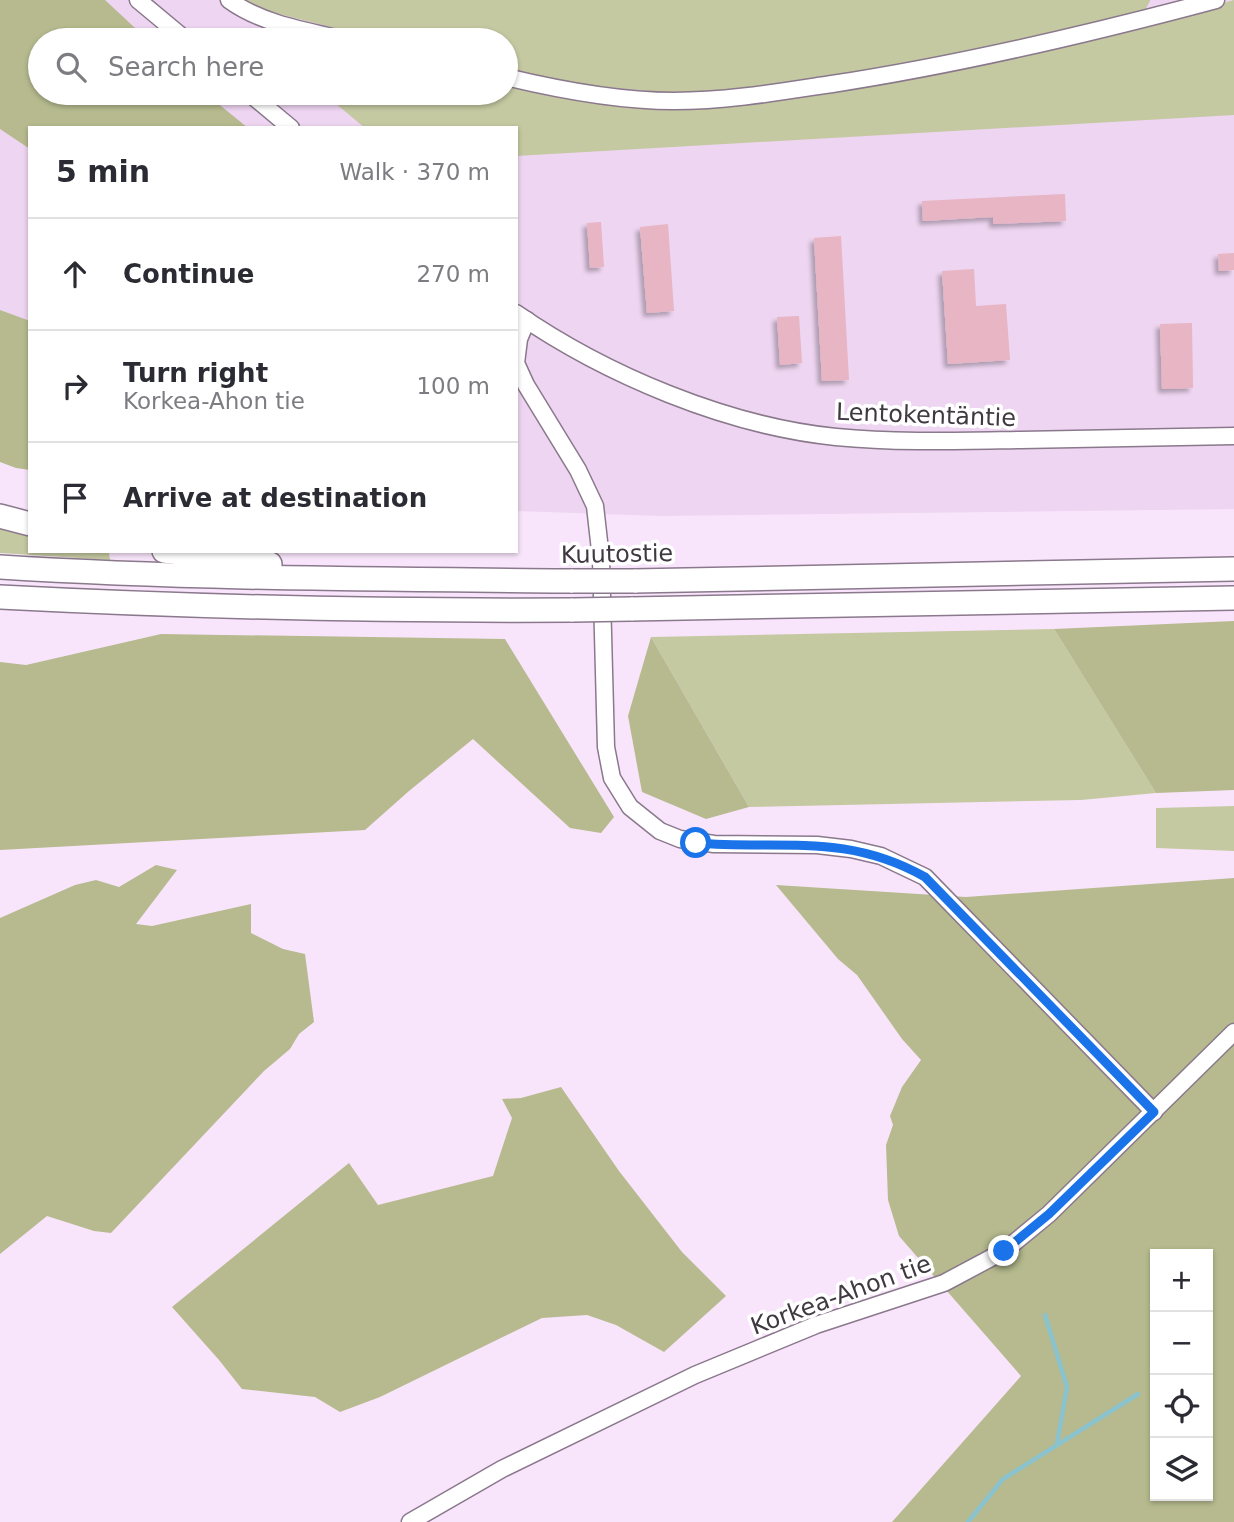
<!DOCTYPE html>
<html lang="en">
<head>
<meta charset="utf-8">
<style>
	body { margin:0; font-family:"DejaVu Sans",sans-serif; background:#f7f7f7; color:#2b2b33 }
	.controls { position:absolute; right:21px; bottom:21px; display:grid; overflow:hidden; border-radius:0px; box-shadow:0 2px 5px #0004 }
	.controls button { width:63px; height:63px; display:grid; place-items:center; padding:0; border:0; border-bottom:2px solid #e1e1e2; background:#fff; color:#2b2b33; font:35px sans-serif }
	.stop { position:absolute; width:21px; height:21px; margin:-16px; border:5px solid #1a73e8; border-radius:50%; background:#fff }
	.stop.end { background:#1a73e8; border-color:#fff; box-shadow:0 2px 7px #0008 }
	.list { margin:0; padding:0; list-style:none }
	h2 { display:flex; justify-content:space-between; align-items:center; height:91px; margin:0; padding:0 28px; font-size:30px }
	h2 small { font-size:23px; font-weight:400; color:#7c7c81 }
	.list li { display:grid; grid-template-columns:46px 1fr auto; gap:21px; align-items:center; box-sizing:border-box; height:112px; padding:0 28px; border-top:2px solid #e1e1e2 }
	.list b { display:block; font-size:26px; white-space:nowrap }
	.list p { margin:0; font-size:23px; white-space:nowrap; color:#7c7c81 }
	.list em { font-size:23px; font-style:normal; color:#7c7c81 }
	.icon { flex:none; width:38px; height:38px; fill:none; stroke:currentColor; stroke-width:2; stroke-linecap:round; stroke-linejoin:round }
	.map { position:relative; flex:none; width:1234px; height:1522px; overflow:hidden }
	.search { position:absolute; background:#fff; box-shadow:0 2px 5px #0004; left:28px; top:28px; width:490px; height:77px; display:flex; align-items:center; gap:18px; box-sizing:border-box; padding:0 24px; border-radius:38px; color:#7c7c81; font-size:26px }
	.panel { position:absolute; background:#fff; box-shadow:0 2px 5px #0004; left:28px; top:126px; width:490px; height:427px; border-radius:0px }
	.map>svg:first-child { display:block }
	.built { fill:#eed5f1; fill-rule:evenodd }
	.green { fill:#c5c9a1 }
	.forest { fill:#b6ba8e; fill-rule:evenodd }
	.lines { fill:none; stroke-linecap:round; stroke-linejoin:round }
	.stream { stroke:#8ac2cd; stroke-width:4.5 }
	.building { fill:#e7b5c3; filter:url(#shadow) }
	.minor-casing { stroke:#8a788c; stroke-width:19 }
	.highway-casing { stroke:#8a788c; stroke-width:26 }
	.minor { stroke:#fff; stroke-width:16 }
	.highway { stroke:#fff; stroke-width:23 }
	.highway-bridge-casing { stroke:#8a788c; stroke-width:26; stroke-linecap:butt }
	.highway-bridge { stroke:#fff; stroke-width:23 }
	.route { stroke:#1a73e8; stroke-width:9 }
	.labels { text-anchor:middle; dominant-baseline:central; stroke-width:7; stroke-linejoin:round; paint-order:stroke }
	.street-label { font-size:24px; fill:#413942; stroke:#fff }
</style>
</head>
<body>
<div class="map">
<svg width="1234" height="1522" viewBox="0 0 1234 1522">
	<defs>
		<filter id="shadow"><feDropShadow dx="-4" dy="4" stdDeviation="2" flood-color="#0004"/></filter>
	</defs>
	<rect width="100%" height="100%" fill="#f9e5fb"/>
	<path class="built" d="M0,0H1234V509L660,516L516,511V128H30V321L17,318L0,310ZM40,40H506V93H40Z"/>
	<g class="green">
		<polygon points="241,0 1150,0 1150,1 1144,12 937,60 694,95 583,85 506,68 506,40 383,40 267,11"/>
		<polygon points="1234,0 1234,115 516,156 516,128 365,128 323,93 506,93 506,84 548,95 618,105 668,108 721,107 774,101 1010,59"/>
		<polygon points="0,527 30,537 30,551 98,551 109,553 110,560 0,553"/>
		<polygon points="1054,629 1156,793 1081,800 749,807 651,637"/>
		<polygon points="1234,806 1234,851 1156,848 1156,808"/>
	</g>
	<g class="forest">
		<polygon points="0,0 105,0 148,40 40,40 40,93 205,93 248,128 30,128 30,149 0,129"/>
		<polygon points="0,310 30,321 30,470 16,468 0,462"/>
		<polygon points="1234,621 1234,790 1156,793 1054,629"/>
		<polygon points="161,634 505,639 614,817 601,833 570,828 473,739 409,791 365,830 0,850 0,662 26,665"/>
		<polygon points="651,637 749,807 706,819 642,792 628,716"/>
		<polygon points="156,865 177,870 136,924 152,926 251,904 251,933 283,949 305,954 314,1022 299,1034 290,1049 264,1071 111,1233 94,1231 47,1216 0,1254 0,918 75,885 96,880 119,887"/>
		<path d="M1234,878V1522H892L1021,1376L899,1236L888,1200L886,1145L893,1125L890,1116L902,1087L921,1060L902,1039L857,975L838,959L776,885L966,897ZM1155,1254H1208V1496H1155Z"/>
		<polygon points="561,1087 619,1171 682,1252 726,1296 664,1352 616,1325 587,1315 542,1318 380,1397 340,1412 315,1397 242,1389 219,1360 172,1307 349,1163 378,1205 493,1176 512,1118 502,1099 521,1098"/>
	</g>
	<g class="lines">
		<g class="stream">
			<polyline points="1045,1315 1067,1387 1057,1444"/>
			<polyline points="968,1522 1003,1479 1138,1394"/>
		</g>
	</g>
	<g class="building">
		<polygon points="1065,194 1066,221 993,224 993,217 923,221 922,201"/>
		<polygon points="601,222 604,267 590,268 587,223"/>
		<polygon points="668,224 674,311 647,313 640,227"/>
		<polygon points="841,236 849,380 822,381 814,238"/>
		<polygon points="1234,253 1234,270 1219,271 1218,254"/>
		<polygon points="974,269 976,306 1006,304 1010,360 948,364 942,271"/>
		<polygon points="799,316 802,363 780,365 777,317"/>
		<polygon points="1192,323 1193,388 1162,389 1160,324"/>
	</g>
	<g class="lines">
		<defs>
			<g id="minor">
				<polyline points="138,0 186,40"/>
				<path d="M229,0C262,24 307,31 346,40"/>
				<path d="M506,77C560,90 618,101 674,101C727,101 779,92 832,84C962,64 1089,34 1216,0"/>
				<polyline points="249,93 291,128"/>
				<path d="M516,313C606,375 727,426 836,437C897,443 959,441 1021,440C1092,439 1163,438 1234,436"/>
				<polyline points="527,320 519,339 516,363 526,385 578,470 595,506 601,559 606,747 612,778 630,807 660,831 680,839 714,844 817,845 851,849 881,856 925,877 1154,1112"/>
				<polyline points="410,1522 502,1469 695,1375 816,1325 944,1283 1004,1251 1049,1214 1234,1032"/>
			</g>
			<g id="highway">
				<polyline points="0,516 30,524"/>
				<polyline points="164,551 270,564"/>
				<path d="M0,567C191,579 382,579 573,581"/>
				<polyline points="634,581 1234,569"/>
				<path d="M0,597C191,607 382,611 573,610"/>
				<polyline points="631,609 1234,598"/>
			</g>
		</defs>
		<use href="#minor" class="minor-casing"/>
		<use href="#highway" class="highway-casing"/>
		<use href="#minor" class="minor"/>
		<use href="#highway" class="highway"/>
		<defs>
			<g id="highway-bridge">
				<polyline points="573,581 634,581"/>
				<polyline points="573,610 631,609"/>
			</g>
		</defs>
		<use href="#highway-bridge" class="highway-bridge-casing"/>
		<use href="#highway-bridge" class="highway-bridge"/>
	</g>
	<g class="lines">
		<path class="route" d="M696,843C781,850 845,832 925,877L1154,1112L1049,1214L1004,1251"/>
	</g>
	<g class="labels">
		<g class="street-label">
			<text transform="translate(926 415) rotate(2)">Lentokentäntie</text>
			<text transform="translate(617 554) rotate(-1)">Kuutostie</text>
			<text transform="translate(841 1295) rotate(-20)">Korkea-Ahon tie</text>
		</g>
	</g>
</svg>
<div class="controls">
<button>+</button>
<button>−</button>
<button><svg class="icon" aria-label="locate" viewBox="0 0 24 24"><circle cx="12" cy="12" r="6"/><path d="M12 2v4M12 18v4M2 12h4M18 12h4"/></svg></button>
<button><svg class="icon" aria-label="layers" viewBox="0 0 24 24"><path d="M12 4l9 5-9 5-9-5zM3 14l9 5 9-5"/></svg></button>
</div>
<div class="stop" style="left:696px;top:843px"></div>
<div class="stop end" style="left:1004px;top:1251px"></div>
<div class="search"><svg class="icon" aria-label="search" viewBox="0 0 24 24"><circle cx="10" cy="10" r="6"/><path d="M15 15l6 6"/></svg>Search here</div>
<section class="panel">
<h2>5 min<small>Walk · 370 m</small></h2>
<ul class="list">
<li><svg class="icon" aria-label="ahead" viewBox="0 0 24 24"><path d="M12 20V5M6 11l6-6 6 6"/></svg><div><b>Continue</b></div><em>270 m</em></li>
<li><svg class="icon" aria-label="right" viewBox="0 0 24 24"><path d="M7 20v-9h11M14 6l5 5-5 5"/></svg><div><b>Turn right</b><p>Korkea-Ahon tie</p></div><em>100 m</em></li>
<li><svg class="icon" aria-label="arrive" viewBox="0 0 24 24"><path d="M6 21V4h12l-3 4 3 4H6"/></svg><div><b>Arrive at destination</b></div></li>
</ul>
</section>
</div>
</body>
</html>
